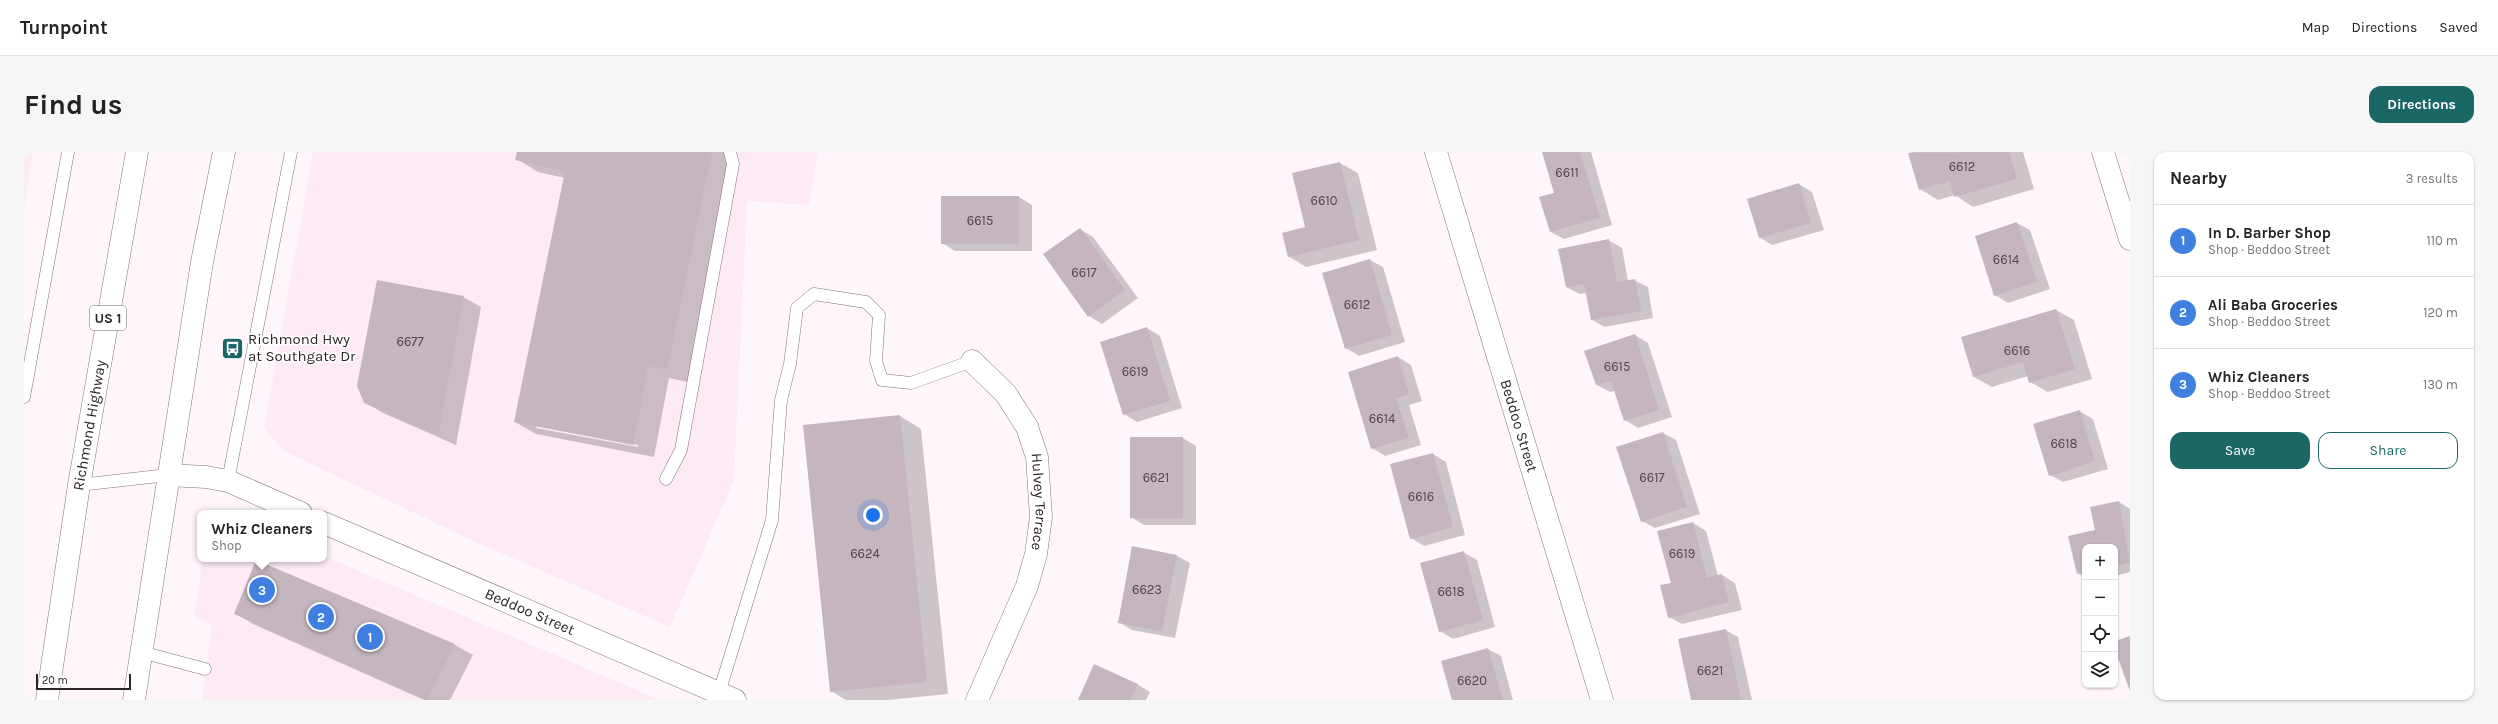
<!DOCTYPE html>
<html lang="en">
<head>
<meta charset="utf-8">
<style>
	body { margin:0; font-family:Karla,sans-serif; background:#f6f6f6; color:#222 }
	.controls { position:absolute; right:12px; bottom:12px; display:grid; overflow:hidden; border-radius:8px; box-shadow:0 1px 3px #0004 }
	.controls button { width:36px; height:36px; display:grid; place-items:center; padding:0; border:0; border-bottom:1px solid #e0e0e0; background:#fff; color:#222; font:20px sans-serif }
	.scale { position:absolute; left:12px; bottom:10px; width:95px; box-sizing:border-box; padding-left:4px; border:2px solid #2b2528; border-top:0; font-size:11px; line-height:14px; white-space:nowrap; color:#2b2528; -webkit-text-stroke:3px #fff; paint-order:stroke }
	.you { position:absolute; left:849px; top:363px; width:14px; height:14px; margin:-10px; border:3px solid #fff; border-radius:50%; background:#1a73e8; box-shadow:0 0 0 6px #1a73e833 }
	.badge { display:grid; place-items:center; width:26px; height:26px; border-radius:50%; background:#1a6765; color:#fff; font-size:13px; font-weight:700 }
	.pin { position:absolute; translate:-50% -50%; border:2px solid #fff; box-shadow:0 1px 4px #0006 }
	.popup { position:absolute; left:173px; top:358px; width:130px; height:52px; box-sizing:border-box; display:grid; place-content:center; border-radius:8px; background:#fff; filter:drop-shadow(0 1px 3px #0005); font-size:13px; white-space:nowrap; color:#767676 }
	.popup b { font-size:15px; color:#222 }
	.popup::after { content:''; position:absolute; left:50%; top:100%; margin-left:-8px; border:8px solid transparent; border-top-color:#fff }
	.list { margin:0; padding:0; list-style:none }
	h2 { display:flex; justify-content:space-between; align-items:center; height:52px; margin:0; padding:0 16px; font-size:17px }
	h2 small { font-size:13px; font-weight:400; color:#767676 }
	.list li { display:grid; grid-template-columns:26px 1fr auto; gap:12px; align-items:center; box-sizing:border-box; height:72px; padding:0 16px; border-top:1px solid #e0e0e0 }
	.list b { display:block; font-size:15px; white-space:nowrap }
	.list p { margin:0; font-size:13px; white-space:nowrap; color:#767676 }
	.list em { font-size:13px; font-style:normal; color:#767676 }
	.actions { display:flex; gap:8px; padding:12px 16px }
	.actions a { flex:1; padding:9px 0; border:1px solid #1a6765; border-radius:12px; text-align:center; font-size:14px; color:#1a6765 }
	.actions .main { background:#1a6765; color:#fff }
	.icon { flex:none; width:22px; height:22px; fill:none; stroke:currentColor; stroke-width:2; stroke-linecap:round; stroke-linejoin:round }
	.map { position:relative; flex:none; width:2106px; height:548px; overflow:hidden; border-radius:12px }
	header { display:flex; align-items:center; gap:24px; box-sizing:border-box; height:56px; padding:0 20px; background:#fff; border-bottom:1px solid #e0e0e0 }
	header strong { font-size:19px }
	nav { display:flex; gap:22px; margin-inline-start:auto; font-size:14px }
	.intro { display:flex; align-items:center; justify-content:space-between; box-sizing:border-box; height:96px; padding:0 24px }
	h1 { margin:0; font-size:28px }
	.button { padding:10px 18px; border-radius:12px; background:#1a6765; color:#fff; font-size:14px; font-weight:700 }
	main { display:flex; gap:24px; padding:0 24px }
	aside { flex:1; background:#fff; border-radius:12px; box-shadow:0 1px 3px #0004 }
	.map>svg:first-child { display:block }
	.built { fill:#fdeaf5 }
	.shadow { fill:#0003; fill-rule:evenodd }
	.building { fill:#c4b5be }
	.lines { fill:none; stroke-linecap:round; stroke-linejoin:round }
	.service-casing { stroke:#82747c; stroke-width:13 }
	.minor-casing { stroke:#82747c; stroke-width:23 }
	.trunk-casing { stroke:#82747c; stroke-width:23 }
	.service { stroke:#fff; stroke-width:12 }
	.minor { stroke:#fff; stroke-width:22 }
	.trunk { stroke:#fff; stroke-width:22 }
	.labels { text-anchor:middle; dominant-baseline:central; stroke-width:3; stroke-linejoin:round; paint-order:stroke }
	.number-label { font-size:13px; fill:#51494e }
	.shield { fill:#fff; stroke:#6b6668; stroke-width:1 }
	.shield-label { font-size:14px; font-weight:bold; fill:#2b2528 }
	.poi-label { font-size:15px; fill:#2b2528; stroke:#fff; text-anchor:start }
	.street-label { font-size:15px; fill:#2b2528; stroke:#fff }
</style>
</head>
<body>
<header>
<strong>Turnpoint</strong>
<nav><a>Map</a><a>Directions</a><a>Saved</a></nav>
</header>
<div class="intro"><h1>Find us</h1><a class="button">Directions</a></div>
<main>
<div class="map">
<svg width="2106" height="548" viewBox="0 0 2106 548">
	<rect width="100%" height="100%" fill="#fff6fb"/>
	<g class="built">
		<polygon points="0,0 9,0 0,57"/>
		<polygon points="289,0 794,0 785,53 723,49 710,328 646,475 445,387 258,298 240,276"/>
		<polygon points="300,404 636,548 178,548 188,474 170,463 179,407 300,407"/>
	</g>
	<g class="shadow">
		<path d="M494,0H712L664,230L645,226L630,305L512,282L491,270L541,26L514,20L493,7ZM512,274L614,293V295L512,276Z"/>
		<polygon points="1519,0 1567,0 1588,73 1540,87 1527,80 1531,41"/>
		<polygon points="1890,0 1999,0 2010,37 1949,55 1931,43 1914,48 1896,37 1885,1"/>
		<polygon points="1316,11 1334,21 1353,98 1282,115 1264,104 1282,76 1269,22"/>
		<polygon points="1775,32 1788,40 1800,78 1748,93 1735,85"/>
		<polygon points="995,45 1008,53 1008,99 931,99 918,91"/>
		<polygon points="1993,71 2006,78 2026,137 1984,151 1971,143"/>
		<polygon points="1056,77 1069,85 1114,146 1078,172 1065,164"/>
		<polygon points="1584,88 1598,96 1604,129 1610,128 1624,135 1629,166 1581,175 1568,168 1563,141 1556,142 1542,135"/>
		<polygon points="1346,108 1359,115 1381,190 1335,204 1322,196"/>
		<polygon points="439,145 457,155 432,293 359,261 341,250"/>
		<polygon points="2032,158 2050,168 2068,227 2024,240 2006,230 2004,224 1968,235 1950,225 1938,186"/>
		<polygon points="1123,176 1136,184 1158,256 1113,270 1100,262"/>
		<polygon points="1611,183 1624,191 1648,265 1614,276 1601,268 1591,239 1586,240 1573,233"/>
		<polygon points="1374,205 1387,213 1398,249 1385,253 1397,293 1361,304 1348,296"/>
		<polygon points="2055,259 2069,267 2084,317 2039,330 2026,323"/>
		<polygon points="876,264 897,277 924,542 864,548 822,548 807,539"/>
		<polygon points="1639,281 1652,288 1676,362 1631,376 1618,369"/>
		<polygon points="1159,286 1172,294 1172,373 1120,373 1107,365"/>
		<polygon points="1409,302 1422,310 1441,383 1400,394 1387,386"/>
		<polygon points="2095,350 2106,357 2106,420 2091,424 2091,395 2061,395 2061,425 2054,421 2046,385 2072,379"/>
		<polygon points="1669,371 1682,379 1694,424 1698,423 1711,431 1718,458 1658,472 1645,465"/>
		<polygon points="1109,396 1153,404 1166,411 1151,486 1108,478 1095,470"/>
		<polygon points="1439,400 1453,408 1471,475 1429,487 1416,479"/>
		<polygon points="233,409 431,493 449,503 426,548 400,548 229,472 211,461"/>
		<polygon points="1701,478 1714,485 1728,548 1668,548"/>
		<polygon points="1464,497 1477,504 1489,548 1429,548"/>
		<polygon points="1113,532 1126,540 1122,548 1055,548"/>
	</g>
	<g class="building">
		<polygon points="493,0 688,0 643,218 624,214 609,293 490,270 541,19 491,8"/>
		<polygon points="1518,0 1556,0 1576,66 1526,80 1515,45 1530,41"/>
		<polygon points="1985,0 1993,27 1930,45 1926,29 1895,38 1884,1"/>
		<polygon points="1316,10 1335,88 1264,105 1258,81 1281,75 1268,21"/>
		<polygon points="1775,31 1787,71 1735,86 1723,47"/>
		<rect x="917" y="44" width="78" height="48"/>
		<polygon points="1993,70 2013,130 1970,144 1951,84"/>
		<polygon points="1056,76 1101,138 1064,165 1019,102"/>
		<polygon points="1585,87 1593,130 1611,127 1617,159 1567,168 1560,132 1542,135 1534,97"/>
		<polygon points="1346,107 1368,183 1321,197 1298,121"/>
		<polygon points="353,128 440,144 414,283 340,251 333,234"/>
		<polygon points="2032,157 2051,217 2005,231 1999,210 1949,225 1937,185"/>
		<polygon points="1123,175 1146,249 1099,263 1076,190"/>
		<polygon points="1611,182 1635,258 1600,269 1587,229 1572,233 1560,199"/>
		<polygon points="1374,204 1385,242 1372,246 1385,286 1347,297 1324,220"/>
		<polygon points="2056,258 2071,309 2025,324 2009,272"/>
		<polygon points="876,263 903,530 806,540 779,273"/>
		<polygon points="1639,280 1663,355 1617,370 1592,295"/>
		<rect x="1106" y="285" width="53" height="81"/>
		<polygon points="1409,301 1429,375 1386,387 1366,312"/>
		<polygon points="2095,349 2106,411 2091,414 2091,395 2061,395 2061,420 2053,422 2044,384 2071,378 2066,355"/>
		<polygon points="1669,370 1683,426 1698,422 1705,450 1644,466 1636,433 1647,431 1633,379"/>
		<polygon points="1108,394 1153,403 1138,479 1094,471"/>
		<polygon points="1440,399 1459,468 1415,480 1396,411"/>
		<polygon points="232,408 431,492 403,548 210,462"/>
		<polygon points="1702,477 1717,548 1667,548 1654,487"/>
		<polygon points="2106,484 2106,539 2091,498 2091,489"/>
		<polygon points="1464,496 1479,548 1428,548 1417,509"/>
		<polygon points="1070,512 1114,532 1106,548 1054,548"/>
	</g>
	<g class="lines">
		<defs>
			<g id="service">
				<polyline points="0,245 44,0"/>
				<polyline points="642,327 657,298 709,12 706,0"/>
				<polyline points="204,329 267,0"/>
				<polyline points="55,333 144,323"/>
				<polyline points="117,500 181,517"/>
				<polyline points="695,541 748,368 757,248 766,212 773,156 790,142 842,150 855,163 852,209 858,228 887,231 948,209"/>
			</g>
			<g id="minor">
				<path id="s1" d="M1412,0L1578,548"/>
				<polyline points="2079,0 2106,87"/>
				<path id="s2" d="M948,209L982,242L1003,275L1013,305L1017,365L1012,402L1003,434L953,548"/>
				<polyline points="144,323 182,325 204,329 277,361"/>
				<path id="s3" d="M300,371L711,548"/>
			</g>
			<g id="trunk">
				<path id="s4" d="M23,548L55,333L113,0"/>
				<polyline points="110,548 178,110 200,0"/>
			</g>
		</defs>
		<use href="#service" class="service-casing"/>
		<use href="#minor" class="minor-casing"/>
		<use href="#trunk" class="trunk-casing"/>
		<use href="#service" class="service"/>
		<use href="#minor" class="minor"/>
		<use href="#trunk" class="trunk"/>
	</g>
	<defs>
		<symbol id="bus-square" viewBox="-11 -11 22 22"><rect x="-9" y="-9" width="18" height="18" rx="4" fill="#1a6765" stroke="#fff"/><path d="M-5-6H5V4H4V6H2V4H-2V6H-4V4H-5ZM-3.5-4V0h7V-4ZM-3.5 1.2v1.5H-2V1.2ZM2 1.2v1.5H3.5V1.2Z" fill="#fff"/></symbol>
	</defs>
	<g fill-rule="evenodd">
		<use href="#bus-square" x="196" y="184" width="25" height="25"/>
	</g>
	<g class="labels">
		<g class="number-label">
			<text x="1938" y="14">6612</text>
			<text x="1543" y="20">6611</text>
			<text x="1300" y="48">6610</text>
			<text x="956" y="68">6615</text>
			<text x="1982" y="107">6614</text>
			<text x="1060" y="120">6617</text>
			<text x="1333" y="152">6612</text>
			<text x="386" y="189">6677</text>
			<text x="1993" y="198">6616</text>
			<text x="1593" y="214">6615</text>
			<text x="1111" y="219">6619</text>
			<text x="1358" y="266">6614</text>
			<text x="2040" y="291">6618</text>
			<text x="1132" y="325">6621</text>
			<text x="1628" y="325">6617</text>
			<text x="1397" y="344">6616</text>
			<text x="841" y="401">6624</text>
			<text x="1658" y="401">6619</text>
			<text x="1123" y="437">6623</text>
			<text x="1427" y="439">6618</text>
			<text x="1686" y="518">6621</text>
			<text x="1448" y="528">6620</text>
		</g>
		<rect class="shield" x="66" y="154" width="36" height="24" rx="3"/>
		<g class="shield-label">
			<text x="84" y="166">US 1</text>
		</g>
		<g class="poi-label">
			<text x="224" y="187">Richmond Hwy<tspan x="224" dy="17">at Southgate Dr</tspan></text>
		</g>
		<g class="street-label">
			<text stroke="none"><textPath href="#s4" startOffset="278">Richmond Highway</textPath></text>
			<text stroke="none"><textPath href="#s1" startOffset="286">Beddoo Street</textPath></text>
			<text stroke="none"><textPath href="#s2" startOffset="163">Hulvey Terrace</textPath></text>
			<text stroke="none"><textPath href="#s3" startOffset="224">Beddoo Street</textPath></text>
		</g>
	</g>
</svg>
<div class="controls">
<button>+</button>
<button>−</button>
<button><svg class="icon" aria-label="locate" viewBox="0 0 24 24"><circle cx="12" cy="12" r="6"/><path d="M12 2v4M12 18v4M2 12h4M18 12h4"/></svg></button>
<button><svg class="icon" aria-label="layers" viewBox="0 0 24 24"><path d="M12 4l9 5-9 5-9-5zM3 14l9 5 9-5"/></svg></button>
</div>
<div class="scale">20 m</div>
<div class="you"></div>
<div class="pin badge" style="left:346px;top:485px;background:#3f7fe0">1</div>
<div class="pin badge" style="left:297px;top:465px;background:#3f7fe0">2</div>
<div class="pin badge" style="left:238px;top:438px;background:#3f7fe0">3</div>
<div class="popup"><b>Whiz Cleaners</b>Shop</div>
</div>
<aside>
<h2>Nearby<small>3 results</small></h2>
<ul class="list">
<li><span class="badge" style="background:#3f7fe0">1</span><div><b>In D. Barber Shop</b><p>Shop · Beddoo Street</p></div><em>110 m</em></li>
<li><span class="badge" style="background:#3f7fe0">2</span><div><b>Ali Baba Groceries</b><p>Shop · Beddoo Street</p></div><em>120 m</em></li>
<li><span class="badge" style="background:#3f7fe0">3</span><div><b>Whiz Cleaners</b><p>Shop · Beddoo Street</p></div><em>130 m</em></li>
</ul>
<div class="actions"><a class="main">Save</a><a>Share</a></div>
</aside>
</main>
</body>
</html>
